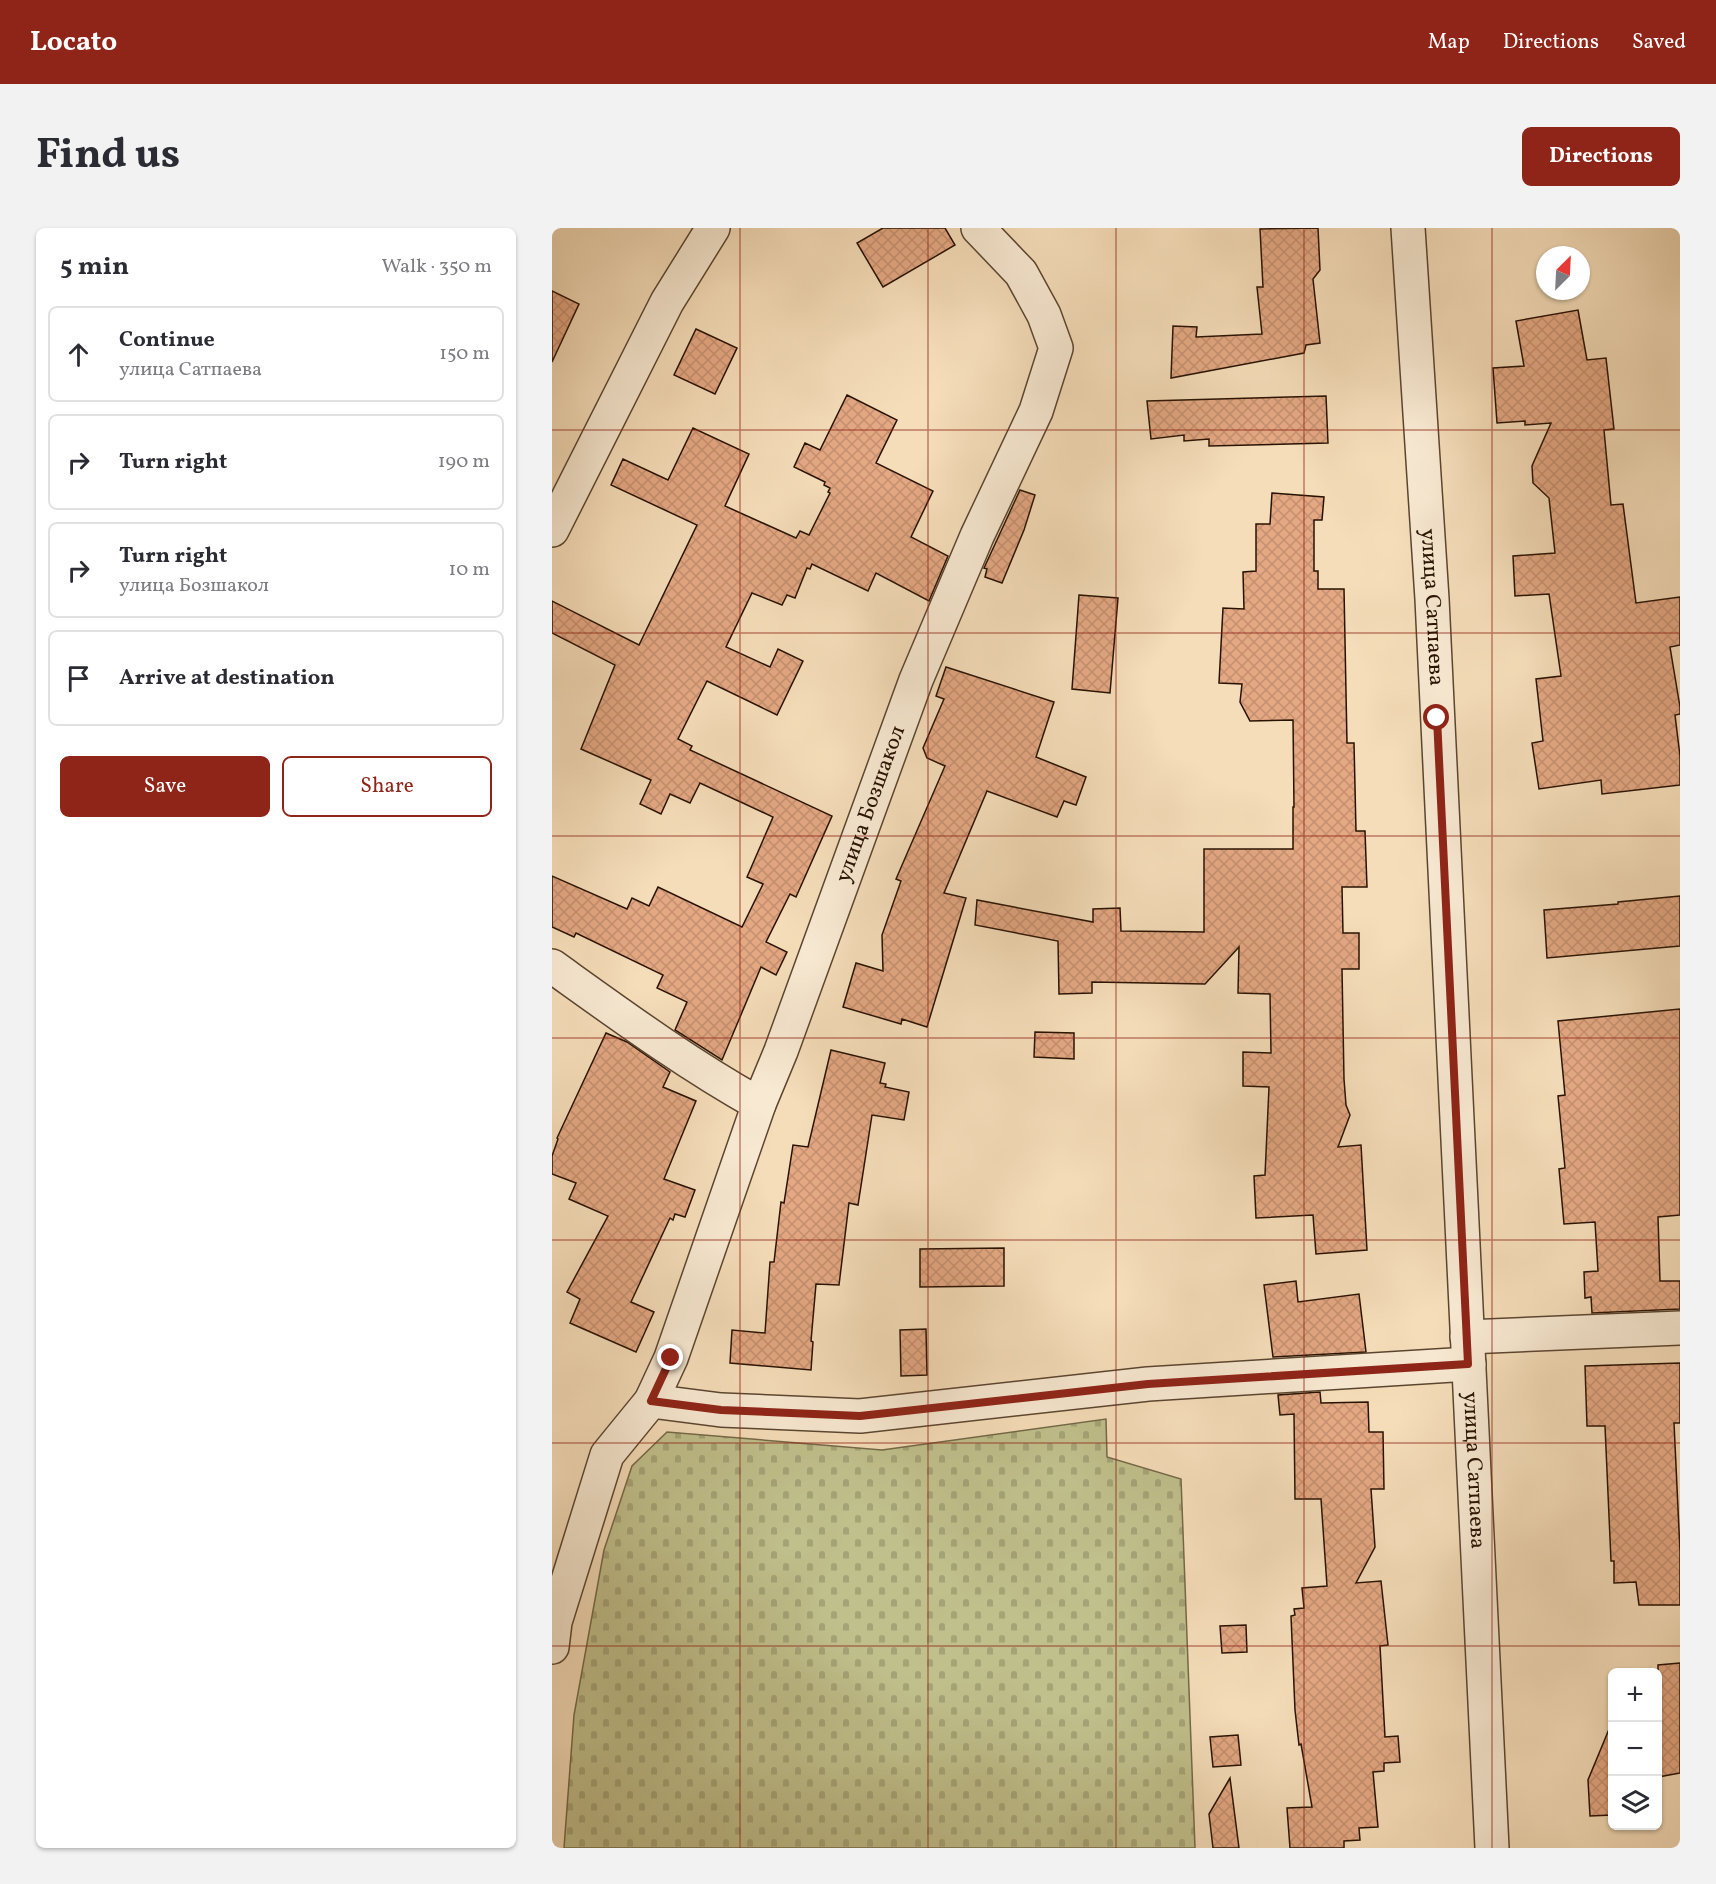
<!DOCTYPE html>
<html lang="en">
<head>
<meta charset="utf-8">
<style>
	body { margin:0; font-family:Vollkorn,serif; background:#f2f2f3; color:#2b2b33 }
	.controls { position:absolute; right:18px; bottom:18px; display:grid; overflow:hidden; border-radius:9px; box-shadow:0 2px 4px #0004 }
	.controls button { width:54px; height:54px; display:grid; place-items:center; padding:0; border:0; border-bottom:2px solid #e1e1e2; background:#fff; color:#2b2b33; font:30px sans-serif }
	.compass { position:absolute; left:984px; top:18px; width:54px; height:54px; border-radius:50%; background:#fff; box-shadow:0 2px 4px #0004; rotate:24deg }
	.stop { position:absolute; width:18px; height:18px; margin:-14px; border:4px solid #8f2418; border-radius:50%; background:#fff }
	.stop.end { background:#8f2418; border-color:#fff; box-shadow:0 2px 6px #0008 }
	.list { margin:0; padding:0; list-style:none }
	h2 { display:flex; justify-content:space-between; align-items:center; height:78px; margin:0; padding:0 24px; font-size:26px }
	h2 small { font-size:20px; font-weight:400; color:#7c7c81 }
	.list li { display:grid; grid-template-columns:39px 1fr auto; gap:18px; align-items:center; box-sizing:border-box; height:96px; margin:0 12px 12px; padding:0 12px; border:2px solid #e1e1e2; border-radius:9px }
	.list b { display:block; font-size:22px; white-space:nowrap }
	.list p { margin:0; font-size:20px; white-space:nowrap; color:#7c7c81 }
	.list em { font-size:20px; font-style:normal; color:#7c7c81 }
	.actions { display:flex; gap:12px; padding:18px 24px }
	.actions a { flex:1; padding:14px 0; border:2px solid #8f2418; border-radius:9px; text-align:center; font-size:21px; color:#8f2418 }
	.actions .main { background:#8f2418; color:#fff }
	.icon { flex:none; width:33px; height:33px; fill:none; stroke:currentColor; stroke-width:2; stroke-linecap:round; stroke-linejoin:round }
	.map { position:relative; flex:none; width:1128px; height:1620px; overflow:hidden; border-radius:9px }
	header { display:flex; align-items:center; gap:36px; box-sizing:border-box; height:84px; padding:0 30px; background:#8f2418; color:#fff }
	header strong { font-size:28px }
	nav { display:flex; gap:33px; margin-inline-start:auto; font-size:21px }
	.intro { display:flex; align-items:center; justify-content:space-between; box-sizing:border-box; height:144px; padding:0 36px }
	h1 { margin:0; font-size:42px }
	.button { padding:15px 27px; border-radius:9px; background:#8f2418; color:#fff; font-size:21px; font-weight:700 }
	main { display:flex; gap:36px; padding:0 36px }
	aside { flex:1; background:#fff; border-radius:9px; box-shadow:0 2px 4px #0004 }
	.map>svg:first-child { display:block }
	.cemetery { fill:url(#cemetery-stones); stroke:#746948; stroke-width:1.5 }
	.building { fill:url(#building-cross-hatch); stroke:#281203; stroke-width:1.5 }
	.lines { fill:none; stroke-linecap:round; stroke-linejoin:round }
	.minor-casing { stroke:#5b4530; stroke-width:36 }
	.minor { stroke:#f8e9d2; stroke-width:33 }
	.route { stroke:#8f2418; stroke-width:8 }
	.grid { fill:none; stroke:#8f2418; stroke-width:1.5; stroke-opacity:0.55 }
	.labels { text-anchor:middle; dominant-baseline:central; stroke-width:4.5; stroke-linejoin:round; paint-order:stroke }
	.street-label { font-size:22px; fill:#281203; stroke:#f8e9d2 }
</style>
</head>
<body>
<header>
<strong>Locato</strong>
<nav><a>Map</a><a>Directions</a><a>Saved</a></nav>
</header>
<div class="intro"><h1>Find us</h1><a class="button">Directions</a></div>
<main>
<aside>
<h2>5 min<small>Walk · 350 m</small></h2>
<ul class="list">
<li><svg class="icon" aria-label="ahead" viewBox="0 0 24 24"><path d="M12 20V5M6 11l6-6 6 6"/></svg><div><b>Continue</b><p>улица Сатпаева</p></div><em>150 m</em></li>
<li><svg class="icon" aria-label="right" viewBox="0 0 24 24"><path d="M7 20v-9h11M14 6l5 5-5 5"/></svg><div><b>Turn right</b></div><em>190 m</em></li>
<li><svg class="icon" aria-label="right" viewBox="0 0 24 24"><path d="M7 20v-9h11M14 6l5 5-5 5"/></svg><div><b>Turn right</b><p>улица Бозшакол</p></div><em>10 m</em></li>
<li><svg class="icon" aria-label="arrive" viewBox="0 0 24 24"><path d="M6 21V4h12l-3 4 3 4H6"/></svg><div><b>Arrive at destination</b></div></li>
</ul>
<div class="actions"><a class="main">Save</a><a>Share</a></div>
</aside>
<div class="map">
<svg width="1128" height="1620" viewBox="0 0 1128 1620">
	<defs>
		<pattern id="cemetery-stones" width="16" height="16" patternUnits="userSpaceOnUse" patternTransform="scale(1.5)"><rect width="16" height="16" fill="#c0c08c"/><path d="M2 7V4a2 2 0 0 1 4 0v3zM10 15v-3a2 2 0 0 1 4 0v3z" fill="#a5a477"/></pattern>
		<pattern id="building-cross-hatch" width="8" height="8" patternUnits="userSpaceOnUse" patternTransform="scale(1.5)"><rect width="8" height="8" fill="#e4a883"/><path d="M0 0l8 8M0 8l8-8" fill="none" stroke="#c49070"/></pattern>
	</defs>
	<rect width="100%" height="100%" fill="#f5ddb9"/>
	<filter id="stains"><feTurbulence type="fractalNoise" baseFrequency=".00333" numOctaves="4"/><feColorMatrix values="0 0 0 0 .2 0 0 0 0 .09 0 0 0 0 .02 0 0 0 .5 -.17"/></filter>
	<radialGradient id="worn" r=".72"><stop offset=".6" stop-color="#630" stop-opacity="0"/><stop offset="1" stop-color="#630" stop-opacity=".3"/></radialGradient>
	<polygon class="cemetery" points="554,1191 555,1229 629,1251 643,1620 12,1620 22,1487 52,1322 80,1238 115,1204 330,1222"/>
	<g class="building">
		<polygon points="331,0 393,0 403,17 331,59 305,15"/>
		<polygon points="766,0 768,42 761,51 768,115 754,117 752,125 619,150 621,98 645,99 644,109 710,106 705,59 711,59 708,1"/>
		<polygon points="0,63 27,76 0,134"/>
		<polygon points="1026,82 1035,132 1054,130 1062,201 1052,202 1059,277 1071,276 1084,375 1128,369 1128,417 1118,419 1128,479 1128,486 1123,487 1128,528 1128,557 1050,566 1049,552 987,561 980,515 991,513 984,451 1009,448 997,366 963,368 961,328 1003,325 997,270 981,255 980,238 999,195 973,197 973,193 945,195 941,140 972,138 964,93"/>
		<polygon points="144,101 185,120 163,166 122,147"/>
		<polygon points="295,167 345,192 324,235 381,263 359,309 396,328 377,373 324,345 316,363 260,336 258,341 255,340 243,370 235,367 230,377 200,365 174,419 218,439 226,421 251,433 225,487 155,453 126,511 140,518 138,522 280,588 244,669 238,666 214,714 235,724 224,747 209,739 170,832 123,802 135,774 105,760 111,747 24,705 22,709 0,699 0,648 75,681 80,670 97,678 106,659 190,699 211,656 195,649 221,589 148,555 138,575 118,566 109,586 88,576 99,552 29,521 63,437 0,405 0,373 87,417 145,297 59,257 71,231 116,252 141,200 197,226 173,278 244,310 248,303 257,307 278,265 276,264 278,260 272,257 273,254 242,239 253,215 268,222"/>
		<polygon points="774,168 776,215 657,218 657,211 632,213 632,207 599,211 595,173"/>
		<polygon points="468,262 483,267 472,302 450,355 433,349 435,341 432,340"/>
		<polygon points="720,265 772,269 770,292 762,292 762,343 766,343 766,361 792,361 795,515 802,515 804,603 813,603 815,659 790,659 791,705 807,705 807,741 790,741 792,851 794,877 798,887 786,919 809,917 815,1022 764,1026 761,987 704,990 702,948 713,947 717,859 691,858 691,824 719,825 718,766 686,765 687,719 653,756 540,754 540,765 507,766 506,713 423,697 425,672 541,694 541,681 568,680 569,703 652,704 652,621 741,621 741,579 742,579 741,492 698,493 688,474 690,456 667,455 671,380 692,381 691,344 704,343 704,296 718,296"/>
		<polygon points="527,367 566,370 558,465 520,461"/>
		<polygon points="394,439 502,474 484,529 534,549 524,577 512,573 505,589 435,563 392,665 414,670 375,799 350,791 349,796 291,779 304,735 331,743 330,707 349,653 344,651 393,538 375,530 371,520 392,471 384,468"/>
		<polygon points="1128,668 1128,718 995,730 992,682 1066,676 1066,674"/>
		<polygon points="1128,781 1128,987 1106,989 1108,1053 1128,1053 1128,1081 1040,1085 1039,1069 1033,1070 1032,1044 1046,1043 1043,994 1012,996 1007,941 1013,940 1006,868 1013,867 1006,793"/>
		<polygon points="483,804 522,805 522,831 482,829"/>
		<polygon points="54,805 75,814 118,844 111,859 144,873 112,951 143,962 133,989 123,986 121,992 118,990 79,1074 102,1084 84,1124 18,1095 28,1071 15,1064 56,988 17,971 24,955 0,946 0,928 6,911 5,910"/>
		<polygon points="279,822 333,835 328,855 334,856 333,859 357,864 352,892 320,887 306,977 297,975 287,1057 264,1056 259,1113 261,1114 259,1142 178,1135 180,1102 213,1105 218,1034 222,1034 229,974 232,975 241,917 256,919"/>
		<polygon points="452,1020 452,1058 368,1059 368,1021"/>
		<polygon points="744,1053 746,1074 807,1066 814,1124 721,1129 712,1057"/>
		<polygon points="374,1101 375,1147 349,1148 348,1102"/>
		<polygon points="1128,1135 1128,1195 1122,1195 1128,1323 1128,1377 1087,1377 1084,1354 1062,1355 1062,1333 1059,1333 1053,1198 1035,1198 1033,1138"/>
		<polygon points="768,1164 769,1175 816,1174 817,1204 831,1204 832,1261 819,1261 823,1319 804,1355 829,1353 836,1417 828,1418 833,1509 846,1508 848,1534 832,1535 832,1543 821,1544 826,1599 807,1600 808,1612 792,1613 792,1620 738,1620 735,1580 760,1579 749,1516 747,1517 743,1482 739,1388 743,1387 742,1381 752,1380 750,1360 775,1358 769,1271 743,1271 742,1186 728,1187 726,1167"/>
		<polygon points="694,1397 695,1424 670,1425 668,1398"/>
		<polygon points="1128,1435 1128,1545 1106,1549 1106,1437"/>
		<polygon points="1060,1494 1060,1587 1038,1588 1036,1552"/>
		<polygon points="686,1507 689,1537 661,1539 658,1509"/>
		<polygon points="678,1550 687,1620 661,1620 657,1586"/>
	</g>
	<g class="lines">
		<defs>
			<g id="minor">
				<path id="s1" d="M856,0L880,371L940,1620"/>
				<polyline points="0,302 115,74 161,0"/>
				<path d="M0,738C67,786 135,836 207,876"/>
				<polyline points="915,1109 1128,1100"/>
				<polyline points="99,1173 169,1182 308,1188 596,1156 917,1136"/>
				<path id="s2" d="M0,1419L3,1394L55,1227L99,1173L119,1130L207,876L229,823L364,452L425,308L484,183L504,120L492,87L469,45L426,0"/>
			</g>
		</defs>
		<use href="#minor" class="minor-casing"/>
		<use href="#minor" class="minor"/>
	</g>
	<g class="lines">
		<polyline class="route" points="119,1130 99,1173 169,1182 308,1188 596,1156 916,1136 885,490"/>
	</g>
	<path class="grid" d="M188,0V1620M376,0V1620M564,0V1620M752,0V1620M940,0V1620M0,202H1128M0,405H1128M0,608H1128M0,810H1128M0,1012H1128M0,1215H1128M0,1418H1128"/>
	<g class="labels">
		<g class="street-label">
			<text stroke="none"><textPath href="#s1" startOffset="380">улица Сатпаева</textPath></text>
			<text stroke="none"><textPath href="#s2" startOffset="906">улица Бозшакол</textPath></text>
			<text stroke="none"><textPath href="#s1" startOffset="1244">улица Сатпаева</textPath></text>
		</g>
	</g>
	<rect width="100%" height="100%" filter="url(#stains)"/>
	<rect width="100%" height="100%" fill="url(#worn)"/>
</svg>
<div class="controls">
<button>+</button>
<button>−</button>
<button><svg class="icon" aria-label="layers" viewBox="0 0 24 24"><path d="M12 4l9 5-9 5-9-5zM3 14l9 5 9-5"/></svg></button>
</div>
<svg class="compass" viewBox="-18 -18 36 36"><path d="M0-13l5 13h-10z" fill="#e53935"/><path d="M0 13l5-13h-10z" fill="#7c7c81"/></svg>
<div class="stop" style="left:885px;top:490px"></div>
<div class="stop end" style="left:119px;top:1130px"></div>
</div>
</main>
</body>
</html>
